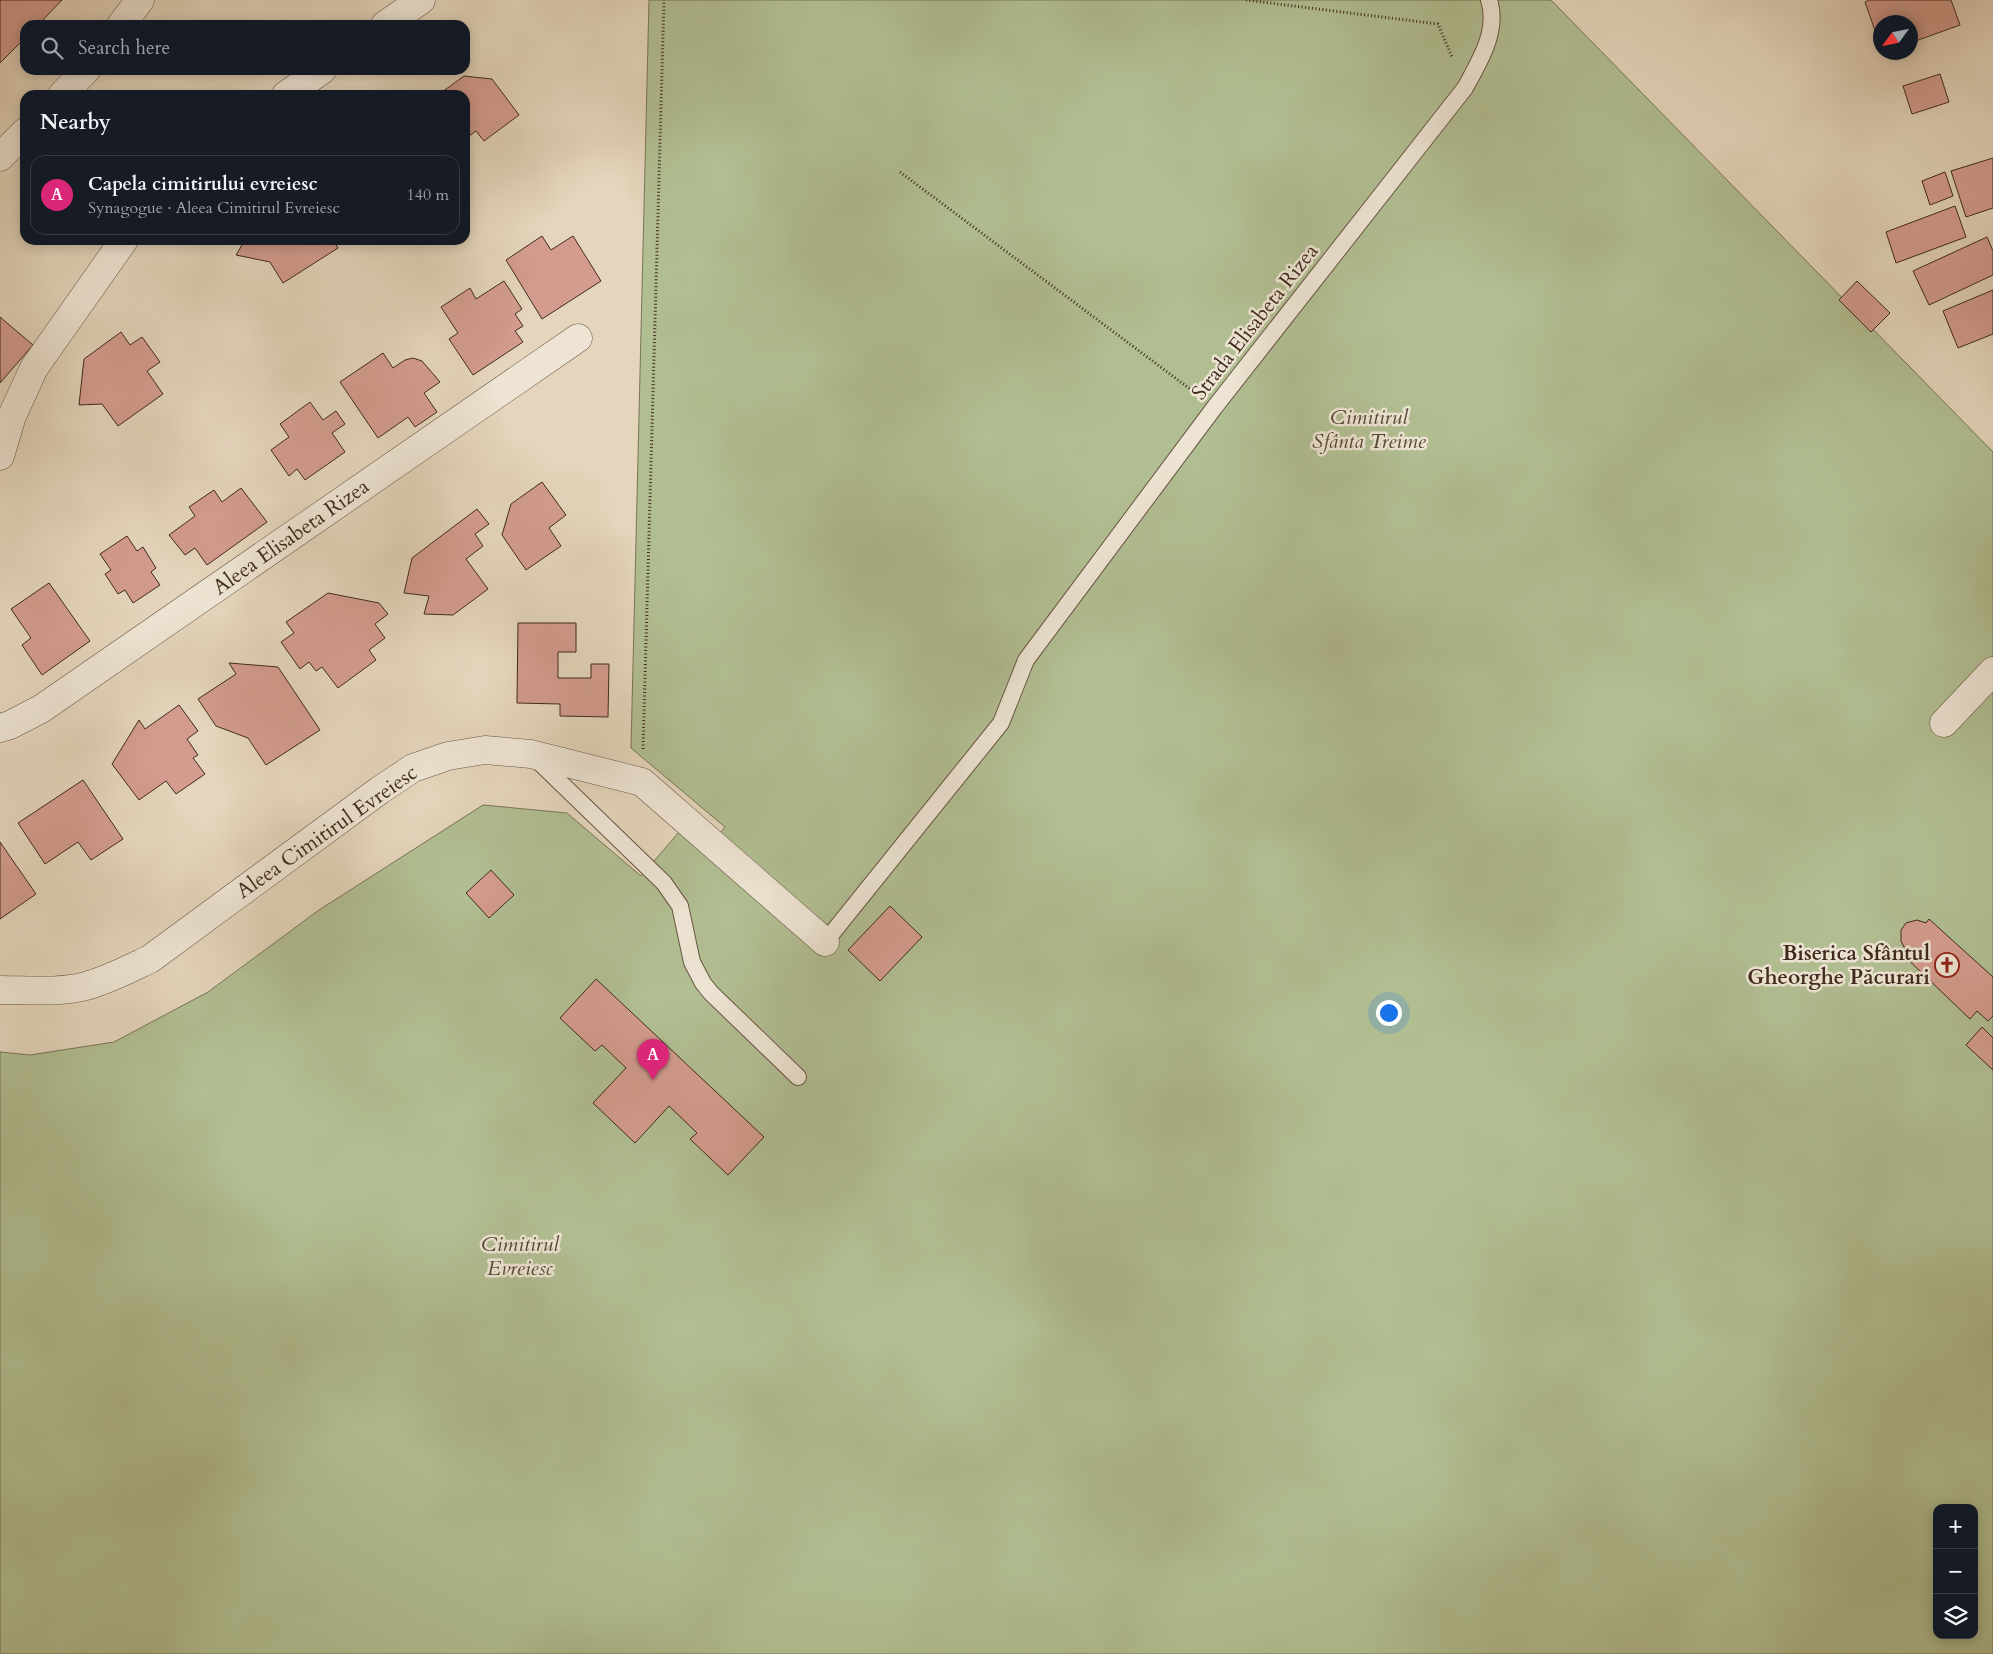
<!DOCTYPE html>
<html lang="en">
<head>
<meta charset="utf-8">
<style>
	body { margin:0; font-family:Cardo,serif; background:#242831; color:#f1f3f6 }
	.controls { position:absolute; right:15px; bottom:15px; display:grid; overflow:hidden; border-radius:10px; box-shadow:0 2px 12px #0003 }
	.controls button { width:45px; height:45px; display:grid; place-items:center; padding:0; border:0; border-bottom:1px solid #363941; background:#171b24; color:#f1f3f6; font:25px sans-serif }
	.compass { position:absolute; left:1873px; top:15px; width:45px; height:45px; border-radius:50%; background:#171b24; box-shadow:0 2px 12px #0003; rotate:237deg }
	.you { position:absolute; left:1388px; top:1012px; width:18px; height:18px; margin:-12px; border:4px solid #fff; border-radius:50%; background:#1a73e8; box-shadow:0 0 0 8px #1a73e833 }
	.badge { display:grid; place-items:center; width:32px; height:32px; border-radius:50%; background:#db2777; color:#fff; font-size:16px; font-weight:700 }
	.pin { position:absolute; translate:-50% -41px; filter:drop-shadow(0 1px 2px #0008) }
	.pin::after { content:''; position:absolute; top:26px; width:18px; height:15px; background:inherit; clip-path:polygon(0 0,100% 0,50% 100%) }
	.list { margin:0; padding:0; list-style:none }
	h2 { display:flex; justify-content:space-between; align-items:center; height:65px; margin:0; padding:0 20px; font-size:21px }
	h2 small { font-size:16px; font-weight:400; color:#9ea1a6 }
	.list li { display:grid; grid-template-columns:32px 1fr auto; gap:15px; align-items:center; box-sizing:border-box; height:80px; margin:0 10px 10px; padding:0 10px; border:1px solid #363941; border-radius:15px }
	.list b { display:block; font-size:19px; white-space:nowrap }
	.list p { margin:0; font-size:16px; white-space:nowrap; color:#9ea1a6 }
	.list em { font-size:16px; font-style:normal; color:#9ea1a6 }
	.icon { flex:none; width:28px; height:28px; fill:none; stroke:currentColor; stroke-width:2; stroke-linecap:round; stroke-linejoin:round }
	.map { position:relative; flex:none; width:1993px; height:1654px; overflow:hidden }
	.search { position:absolute; background:#171b24; box-shadow:0 2px 12px #0003; left:20px; top:20px; width:450px; height:55px; display:flex; align-items:center; gap:12px; box-sizing:border-box; padding:0 18px; border-radius:15px; color:#9ea1a6; font-size:19px }
	.panel { position:absolute; background:#171b24; box-shadow:0 2px 12px #0003; left:20px; top:90px; width:450px; height:155px; border-radius:15px }
	.map>svg:first-child { display:block }
	.green { fill:#b1be92; stroke:#787457; fill-rule:evenodd }
	.building { fill:#d39c8f; stroke:#3f2a1c }
	.lines { fill:none; stroke-linecap:round; stroke-linejoin:round }
	.service-casing { stroke:#685544; stroke-width:18 }
	.minor-casing { stroke:#685544; stroke-width:29 }
	.path { stroke:#3f2a1c; stroke-width:3; stroke-dasharray:1 2.5; stroke-linecap:butt }
	.service { stroke:#ede4d3; stroke-width:16 }
	.minor { stroke:#ede4d3; stroke-width:28 }
	.labels { text-anchor:middle; dominant-baseline:central; stroke-width:5; stroke-linejoin:round; paint-order:stroke }
	.street-label { font-size:21px; fill:#3f2a1c; stroke:#ede4d3 }
	.park-label { font-size:21px; font-style:italic; fill:#564834; stroke:#ede4d3 }
	.poi-label { font-size:21px; font-weight:bold; fill:#3f2a1c; stroke:#ede4d3; text-anchor:end }
</style>
</head>
<body>
<div class="map">
<svg width="1993" height="1654" viewBox="0 0 1993 1654">
	<rect width="100%" height="100%" fill="#e4d5bc"/>
	<filter id="stains"><feTurbulence type="fractalNoise" baseFrequency=".004" numOctaves="4"/><feColorMatrix values="0 0 0 0 .2 0 0 0 0 .09 0 0 0 0 .02 0 0 0 .5 -.17"/></filter>
	<radialGradient id="worn" r=".72"><stop offset=".6" stop-color="#630" stop-opacity="0"/><stop offset="1" stop-color="#630" stop-opacity=".3"/></radialGradient>
	<path class="green" d="M649,0H1551L1993,452V1654H0V1052L30,1055L114,1042L208,992L319,910L483,805L567,813L641,876L680,831L704,852L725,827L631,748ZM1937,1508H1974V1635H1937Z"/>
	<g class="building">
		<polygon points="0,0 62,0 38,25 25,25 25,38 0,63"/>
		<polygon points="1869,0 1951,0 1960,25 1910,43 1910,22 1880,22 1880,45 1865,2"/>
		<polygon points="1940,74 1949,102 1912,114 1903,86"/>
		<polygon points="464,76 492,79 519,115 484,141 476,131 465,139 465,95 438,95"/>
		<polygon points="1993,158 1993,208 1966,217 1951,171"/>
		<polygon points="1945,172 1953,196 1930,205 1922,181"/>
		<polygon points="1955,206 1966,237 1896,263 1886,232"/>
		<polygon points="542,236 551,250 573,236 601,281 542,319 506,260"/>
		<polygon points="1987,237 1993,251 1993,275 1929,305 1913,271"/>
		<polygon points="245,240 333,240 338,248 283,283 270,262 236,255"/>
		<polygon points="504,281 522,309 515,314 523,326 515,331 523,342 473,375 449,339 458,333 441,307 470,288 476,299"/>
		<polygon points="1857,281 1890,313 1871,332 1839,300"/>
		<polygon points="1993,290 1993,334 1958,348 1943,311"/>
		<polygon points="0,317 33,345 0,383"/>
		<polygon points="121,332 130,345 142,337 160,362 147,371 163,394 118,426 102,404 79,405 84,359"/>
		<polygon points="383,353 393,368 405,360 413,358 422,361 440,382 424,393 437,412 415,427 408,417 378,438 340,382"/>
		<polygon points="310,402 323,420 336,411 345,424 332,433 345,452 305,480 297,469 289,476 271,450 289,437 280,424"/>
		<polygon points="542,482 566,515 549,528 561,546 526,570 502,535 511,504"/>
		<polygon points="241,488 267,522 207,565 195,548 185,555 169,535 195,516 189,507 214,490 222,502"/>
		<polygon points="477,509 489,524 475,534 483,546 466,559 488,589 453,615 424,614 429,596 404,593 412,558"/>
		<polygon points="127,536 137,551 143,547 156,568 151,572 160,585 133,603 125,590 118,594 105,574 111,570 100,554"/>
		<polygon points="49,583 90,641 42,675 22,645 31,638 11,609"/>
		<polygon points="328,593 379,603 388,614 375,624 385,638 369,650 376,660 338,688 322,667 316,671 309,662 300,669 281,642 294,633 286,622"/>
		<polygon points="518,623 576,623 576,652 558,652 558,678 591,678 591,664 609,664 608,717 560,716 560,704 517,703"/>
		<polygon points="229,663 278,667 320,730 266,765 248,738 216,726 198,699 236,674"/>
		<polygon points="179,705 198,731 187,739 198,755 193,758 205,774 176,794 166,781 139,800 112,764 139,720 145,729"/>
		<polygon points="83,780 123,839 91,860 78,842 45,864 18,823"/>
		<polygon points="0,842 36,894 0,919"/>
		<polygon points="491,870 514,895 489,918 466,893"/>
		<polygon points="890,906 922,937 880,981 848,950"/>
		<polygon points="1929,919 1993,977 1993,1016 1988,1021 1977,1011 1970,1019 1901,953 1905,949 1901,941 1901,930 1906,923 1917,920 1926,923"/>
		<polygon points="596,979 764,1137 728,1175 690,1139 697,1133 669,1106 635,1143 593,1103 626,1068 602,1045 595,1051 560,1018"/>
		<polygon points="1982,1027 1993,1038 1993,1070 1966,1045"/>
	</g>
	<g class="lines">
		<defs>
			<g id="service">
				<polyline points="535,758 664,883 680,906 692,962 703,983 711,993 798,1077"/>
				<path d="M825,942L1001,723L1026,660L1214,408L1465,88C1479,62 1499,31 1489,0"/>
			</g>
			<g id="minor">
				<polyline points="121,25 140,0"/>
				<polyline points="385,25 421,0"/>
				<polyline points="62,95 86,70"/>
				<polyline points="286,95 322,70"/>
				<polyline points="0,157 25,132"/>
				<polyline points="0,456 12,416 34,368 124,240"/>
				<polyline points="1944,723 1993,671"/>
				<polyline points="0,728 10,725 41,709 578,338"/>
				<path d="M0,990C26,990 61,993 86,986C108,980 129,969 150,959L380,790L413,768L448,756L485,750L531,754L642,782L825,942"/>
			</g>
		</defs>
		<use href="#service" class="service-casing"/>
		<use href="#minor" class="minor-casing"/>
		<g class="path">
			<polyline points="1246,0 1438,24 1452,57"/>
			<polyline points="900,172 1194,392"/>
			<polyline points="643,749 664,0"/>
		</g>
		<use href="#service" class="service"/>
		<use href="#minor" class="minor"/>
	</g>
	<defs>
		<symbol id="church-ring" viewBox="-11 -11 22 22"><circle r="9.5" fill="#ede4d3" stroke="#8f2418" stroke-width="1.5"/><path d="M-1.2-6h2.4v3.5h3.3v2.4h-3.3V6h-2.4V-.1h-3.3v-2.4h3.3Z" fill="#8f2418"/></symbol>
	</defs>
	<g fill-rule="evenodd">
		<use href="#church-ring" x="1933" y="951" width="28" height="28"/>
	</g>
	<g class="labels">
		<g class="street-label">
			<text transform="translate(1255 322) rotate(-52)">Strada Elisabeta Rizea</text>
			<text transform="translate(291 537) rotate(-35)">Aleea Elisabeta Rizea</text>
			<text transform="translate(327 832) rotate(-35)">Aleea Cimitirul Evreiesc</text>
		</g>
		<g class="park-label">
			<text x="1369" y="417">Cimitirul<tspan x="1369" dy="24">Sfânta Treime</tspan></text>
			<text x="520" y="1244">Cimitirul<tspan x="520" dy="24">Evreiesc</tspan></text>
		</g>
		<g class="poi-label">
			<text x="1930" y="953">Biserica Sfântul<tspan x="1930" dy="24">Gheorghe Păcurari</tspan></text>
		</g>
	</g>
	<rect width="100%" height="100%" filter="url(#stains)"/>
	<rect width="100%" height="100%" fill="url(#worn)"/>
</svg>
<div class="controls">
<button>+</button>
<button>−</button>
<button><svg class="icon" aria-label="layers" viewBox="0 0 24 24"><path d="M12 4l9 5-9 5-9-5zM3 14l9 5 9-5"/></svg></button>
</div>
<svg class="compass" viewBox="-18 -18 36 36"><path d="M0-13l5 13h-10z" fill="#e53935"/><path d="M0 13l5-13h-10z" fill="#9ea1a6"/></svg>
<div class="you"></div>
<div class="pin badge" style="left:653px;top:1080px">A</div>
<div class="search"><svg class="icon" aria-label="search" viewBox="0 0 24 24"><circle cx="10" cy="10" r="6"/><path d="M15 15l6 6"/></svg>Search here</div>
<section class="panel">
<h2>Nearby<small></small></h2>
<ul class="list">
<li><span class="badge">A</span><div><b>Capela cimitirului evreiesc</b><p>Synagogue · Aleea Cimitirul Evreiesc</p></div><em>140 m</em></li>
</ul>
</section>
</div>
</body>
</html>
